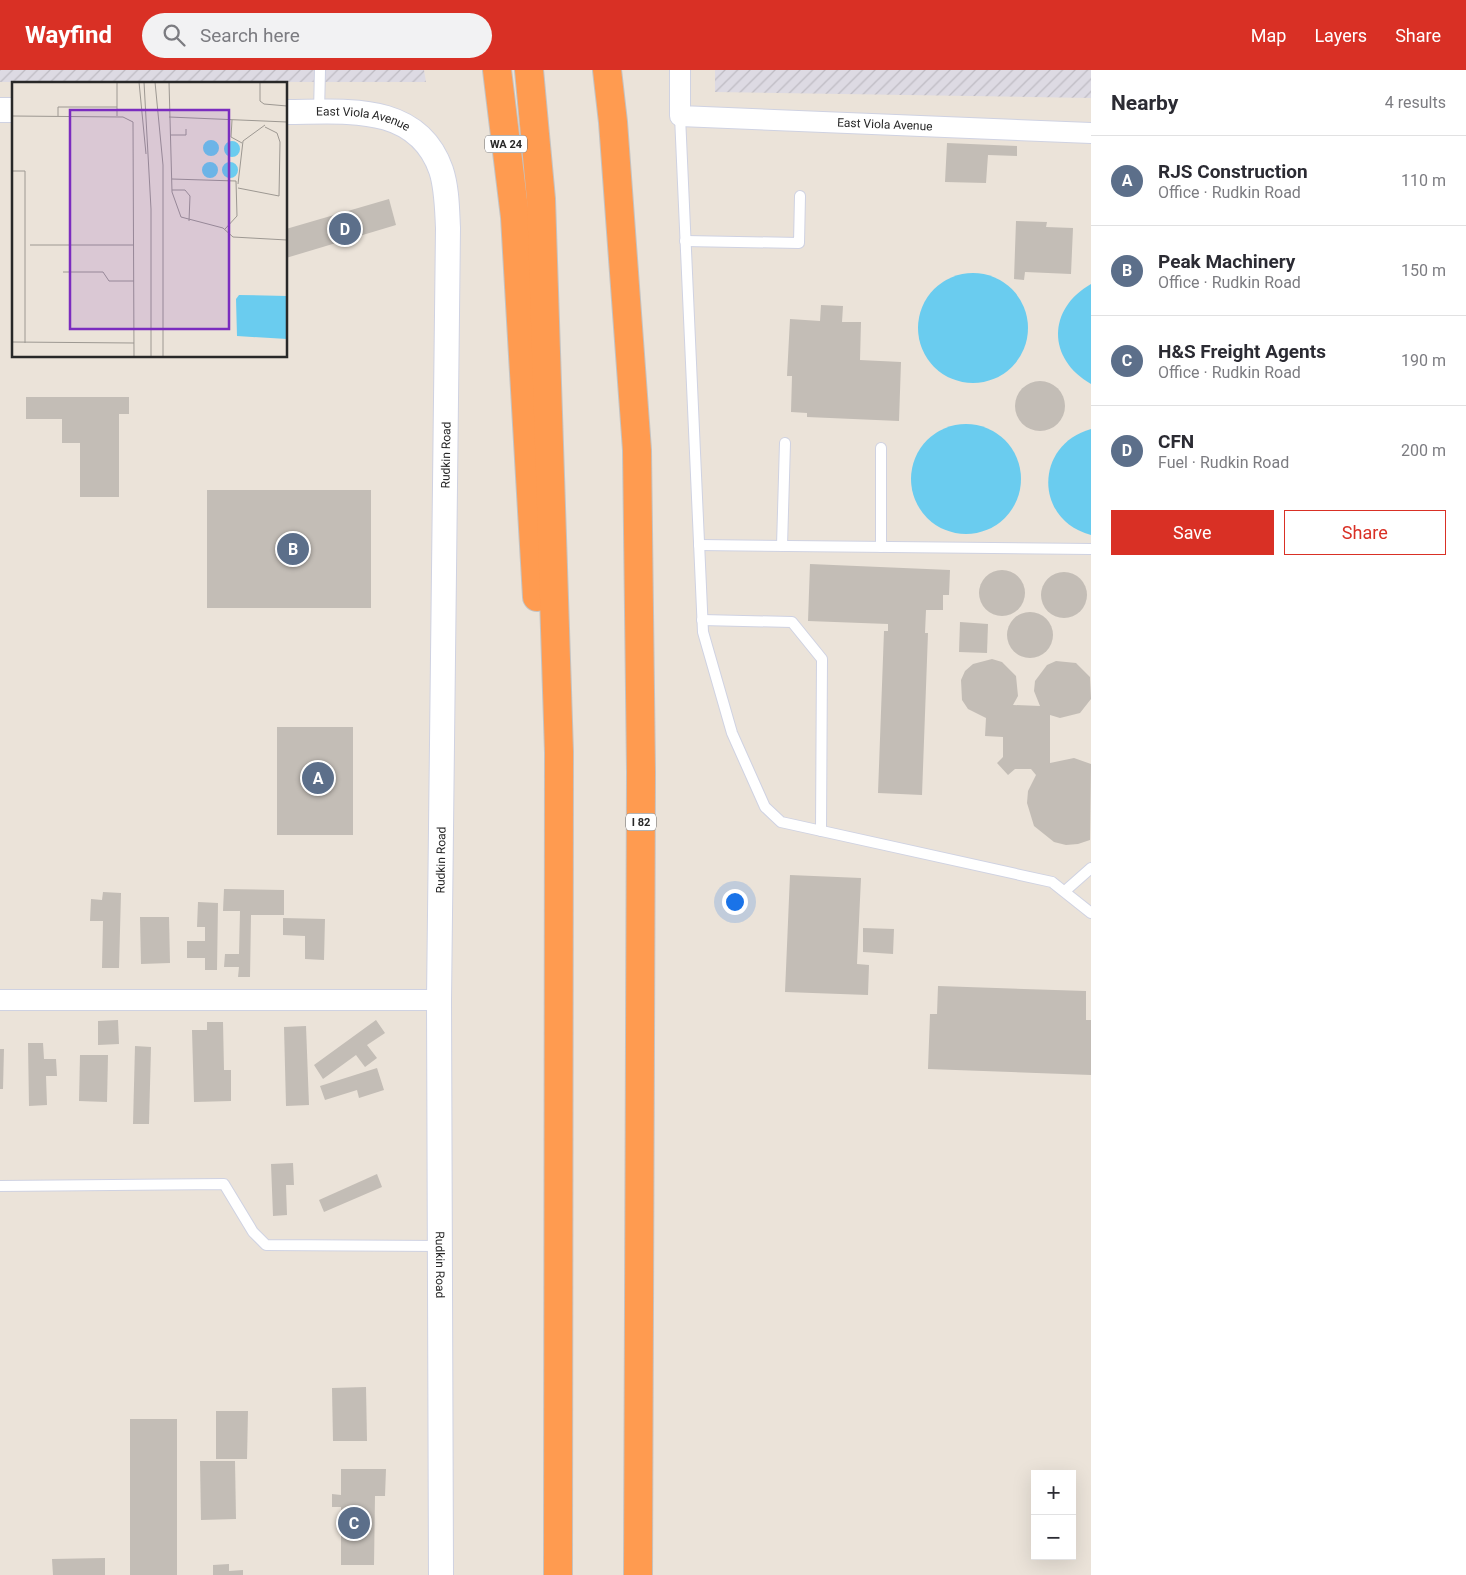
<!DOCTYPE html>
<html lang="en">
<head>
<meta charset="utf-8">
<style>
	body { margin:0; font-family:Roboto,sans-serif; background:#f2f2f3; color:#2b2b33 }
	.controls { position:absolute; right:15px; bottom:15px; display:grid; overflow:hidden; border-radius:0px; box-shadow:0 5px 20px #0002 }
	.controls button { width:45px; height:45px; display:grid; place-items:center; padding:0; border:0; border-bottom:1px solid #e1e1e2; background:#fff; color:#2b2b33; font:25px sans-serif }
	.you { position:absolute; left:734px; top:831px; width:18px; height:18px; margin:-12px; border:4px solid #fff; border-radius:50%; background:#1a73e8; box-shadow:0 0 0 8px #1a73e833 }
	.badge { display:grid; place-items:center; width:32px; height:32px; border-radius:50%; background:#d93025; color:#fff; font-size:16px; font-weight:700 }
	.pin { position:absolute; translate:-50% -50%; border:2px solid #fff; box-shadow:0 1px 5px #0006 }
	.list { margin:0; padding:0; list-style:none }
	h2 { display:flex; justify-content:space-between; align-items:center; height:65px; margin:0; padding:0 20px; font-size:21px }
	h2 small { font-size:16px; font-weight:400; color:#7c7c81 }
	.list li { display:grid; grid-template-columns:32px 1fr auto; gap:15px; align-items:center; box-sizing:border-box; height:90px; padding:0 20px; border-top:1px solid #e1e1e2 }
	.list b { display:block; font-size:19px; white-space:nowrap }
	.list p { margin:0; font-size:16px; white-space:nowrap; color:#7c7c81 }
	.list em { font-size:16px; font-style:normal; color:#7c7c81 }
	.actions { display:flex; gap:10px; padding:15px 20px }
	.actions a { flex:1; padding:11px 0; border:1px solid #d93025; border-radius:0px; text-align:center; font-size:18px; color:#d93025 }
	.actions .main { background:#d93025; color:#fff }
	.icon { flex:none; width:28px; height:28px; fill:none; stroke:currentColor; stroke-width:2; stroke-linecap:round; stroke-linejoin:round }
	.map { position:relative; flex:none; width:1091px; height:1505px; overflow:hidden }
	header { display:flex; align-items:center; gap:30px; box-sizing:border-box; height:70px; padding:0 25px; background:#d93025; color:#fff }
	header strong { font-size:24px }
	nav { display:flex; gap:28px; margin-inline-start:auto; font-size:18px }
	.search { width:350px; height:45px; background:#f2f2f3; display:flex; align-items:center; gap:12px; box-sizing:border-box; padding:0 18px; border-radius:28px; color:#7c7c81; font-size:19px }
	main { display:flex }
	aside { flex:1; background:#fff }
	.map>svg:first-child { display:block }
	.industrial { fill:url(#industrial-furrows) }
	.water { fill:#6accef }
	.building { fill:#c3bdb6 }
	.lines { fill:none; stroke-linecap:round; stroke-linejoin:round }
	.service-casing { stroke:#cfd2e2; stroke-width:12 }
	.minor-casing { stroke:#cfd2e2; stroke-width:22 }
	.tertiary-casing { stroke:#cfd2e2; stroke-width:26 }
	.motorway-casing { stroke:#c3c3c3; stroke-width:30 }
	.service { stroke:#fff; stroke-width:10 }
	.minor { stroke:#fff; stroke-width:20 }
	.tertiary { stroke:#fff; stroke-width:24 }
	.motorway { stroke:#ff9b50; stroke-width:28 }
	.labels { text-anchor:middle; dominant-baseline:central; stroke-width:4.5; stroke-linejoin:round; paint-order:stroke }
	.shield { fill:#fff; stroke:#686868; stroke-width:1 }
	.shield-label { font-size:11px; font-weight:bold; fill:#282828 }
	.street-label { font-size:12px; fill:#282828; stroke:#fff }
	.inset-road { fill:none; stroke:#9d9892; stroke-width:1 }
	.view { fill:#7b2cbf; fill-opacity:0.15; stroke:#7b2cbf; stroke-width:2.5 }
	.inset-edge { fill:none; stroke:#282828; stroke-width:2.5 }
</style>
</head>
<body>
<header>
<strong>Wayfind</strong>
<div class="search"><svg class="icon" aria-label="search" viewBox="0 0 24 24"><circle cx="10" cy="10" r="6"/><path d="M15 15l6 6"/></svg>Search here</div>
<nav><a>Map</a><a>Layers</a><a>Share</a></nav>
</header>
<main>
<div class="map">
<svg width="1091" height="1505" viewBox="0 0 1091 1505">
	<defs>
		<pattern id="industrial-furrows" width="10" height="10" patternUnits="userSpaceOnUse" patternTransform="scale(1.25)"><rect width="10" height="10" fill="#dddae3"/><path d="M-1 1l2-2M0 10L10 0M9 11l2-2" fill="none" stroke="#bebbc3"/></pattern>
	</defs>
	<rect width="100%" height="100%" fill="#ebe3d9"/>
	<g class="industrial">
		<polygon points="0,0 424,0 426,12 0,12"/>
		<polygon points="715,0 1091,0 1091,28 715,22"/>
	</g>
	<g class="water">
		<circle cx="973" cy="258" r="55"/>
		<path d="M1091,214V314C1047,289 1047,239 1091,214Z"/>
		<circle cx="966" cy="409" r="55"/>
		<path d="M1091,359V465C1034,450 1034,375 1091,359Z"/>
	</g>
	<g class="building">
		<polygon points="947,73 1017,76 1017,86 988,85 986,113 945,112"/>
		<polygon points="389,129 396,155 286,188 286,159"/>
		<polygon points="1016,151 1047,152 1046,157 1073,158 1071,204 1025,202 1024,210 1014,209"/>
		<polygon points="821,235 843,236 842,252 861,252 860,290 901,292 899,351 807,347 807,343 791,342 792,306 787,306 790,249 820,251"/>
		<circle cx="1040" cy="336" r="25"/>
		<polygon points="26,327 129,327 129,344 119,344 119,427 80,427 80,373 62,373 62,349 26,349"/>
		<rect x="207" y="420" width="164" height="118"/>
		<polygon points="810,494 950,500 949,525 943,525 943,540 926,540 925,563 928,563 922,725 878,723 884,561 888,561 888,554 808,551"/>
		<circle cx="1002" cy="523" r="23"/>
		<circle cx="1064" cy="525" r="23"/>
		<circle cx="1030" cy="565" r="23"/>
		<polygon points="960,552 988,554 987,583 959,582"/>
		<polygon points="992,589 1002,592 1016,606 1018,626 1013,635 1040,636 1034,621 1035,611 1047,595 1056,591 1076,593 1090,607 1091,629 1080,643 1060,648 1050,645 1050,693 1074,688 1091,694 1090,770 1078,774 1066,775 1054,772 1034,756 1027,733 1028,721 1036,705 1031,699 1015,699 1008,705 997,693 1003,687 1003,667 985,666 986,648 968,639 962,630 961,610 965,601 973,594"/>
		<rect x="277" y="657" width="76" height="108"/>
		<polygon points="790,805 861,808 857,894 869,895 868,925 785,922"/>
		<polygon points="224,819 284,820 284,845 251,845 250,907 238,907 239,897 224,897 225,884 239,884 240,841 223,841"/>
		<polygon points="103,822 121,823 119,898 102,898 103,851 90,851 91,829 102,830"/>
		<polygon points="198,832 218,833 217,900 205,900 205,888 187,888 187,871 205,871 205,857 197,857"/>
		<polygon points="140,847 169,847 170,893 141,894"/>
		<polygon points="283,848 325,849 324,890 305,889 305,866 283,865"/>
		<polygon points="863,858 894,859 893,884 863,882"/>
		<polygon points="938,916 1086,921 1086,950 1091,950 1091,1005 928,999 930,944 937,944"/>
		<polygon points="118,950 119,974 98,975 98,951"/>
		<polygon points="376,950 385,963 367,975 377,988 365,997 356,985 323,1009 314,995"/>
		<polygon points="207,952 223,952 224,1000 231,1000 231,1031 194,1032 192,960 207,960"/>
		<polygon points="306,956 309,1035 286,1036 284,957"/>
		<polygon points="28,973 43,973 44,989 56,989 57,1006 46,1006 47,1035 29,1036"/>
		<polygon points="135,976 151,977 149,1054 133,1054"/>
		<polygon points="0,979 4,979 3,1019 0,1019"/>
		<polygon points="80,985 108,985 107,1032 79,1031"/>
		<polygon points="377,998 384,1020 359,1028 357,1020 325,1030 320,1016"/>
		<polygon points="293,1093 294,1115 286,1115 287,1145 273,1146 271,1094"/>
		<polygon points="377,1104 382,1117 324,1142 319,1130"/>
		<polygon points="366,1317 367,1371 333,1371 332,1318"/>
		<polygon points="216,1341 248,1341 247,1389 216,1389"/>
		<rect x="130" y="1349" width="47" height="156"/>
		<polygon points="200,1391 235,1391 236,1449 201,1450"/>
		<polygon points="341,1399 386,1399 385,1426 375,1426 374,1495 341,1495 341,1437 332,1437 332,1424 341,1425"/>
		<polygon points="105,1488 105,1505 53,1505 52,1489"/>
		<polygon points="229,1494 229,1501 243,1500 243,1505 213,1505 213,1495"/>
	</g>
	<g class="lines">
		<defs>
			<g id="service">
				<polyline points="319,42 320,0"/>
				<polyline points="680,46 703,562 732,663 765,737 781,752 1052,812 1091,843"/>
				<polyline points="685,171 799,173 800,126"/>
				<polyline points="881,378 881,477"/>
				<polyline points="699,475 1091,479"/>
				<polyline points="782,476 785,373"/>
				<polyline points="702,550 792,552 822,589 821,761"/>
				<polyline points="1065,821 1091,798"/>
				<polyline points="0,1116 224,1114 253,1162 266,1175 440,1176"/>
			</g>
			<g id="minor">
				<path id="s1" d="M680,0V46L1091,63"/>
				<polyline points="0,930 439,930"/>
			</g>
			<g id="tertiary">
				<polyline points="0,40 14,40"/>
				<path id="s2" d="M286,42C345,42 417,32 441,100C447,118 447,139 448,158L439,930L441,1505"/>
			</g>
			<g id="motorway">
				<polyline points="497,0 515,147 537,527"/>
				<polyline points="529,0 541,129 559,682 558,1505"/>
				<polyline points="607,0 613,52 637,380 641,702 638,1505"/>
			</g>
		</defs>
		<use href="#service" class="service-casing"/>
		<use href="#minor" class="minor-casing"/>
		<use href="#tertiary" class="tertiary-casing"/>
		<use href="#motorway" class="motorway-casing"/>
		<use href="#service" class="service"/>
		<use href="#minor" class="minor"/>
		<use href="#tertiary" class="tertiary"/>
		<use href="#motorway" class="motorway"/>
	</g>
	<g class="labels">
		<g class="shield">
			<rect x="485" y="65.5" width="42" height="17" rx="4"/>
			<rect x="626" y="743.5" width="30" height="17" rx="4"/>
		</g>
		<g class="shield-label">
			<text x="506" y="74">WA 24</text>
			<text x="641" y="752">I 82</text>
		</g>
		<g class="street-label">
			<text stroke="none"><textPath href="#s2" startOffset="78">East Viola Avenue</textPath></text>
			<text stroke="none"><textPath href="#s1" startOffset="251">East Viola Avenue</textPath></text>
			<text transform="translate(446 385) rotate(-89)">Rudkin Road</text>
			<text transform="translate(441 790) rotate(-89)">Rudkin Road</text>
			<text stroke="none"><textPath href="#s2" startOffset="1275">Rudkin Road</textPath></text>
		</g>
	</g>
	<g transform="translate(12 12)">
		<rect width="275" height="275" fill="#ebe3d9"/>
		<path d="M191 66a8 8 0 1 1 16 0a8 8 0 1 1-16 0ZM212 67a8 8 0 1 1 16 0a8 8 0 1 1-16 0ZM190 88a8 8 0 1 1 16 0a8 8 0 1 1-16 0ZM210 88a8 8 0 1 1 16 0a8 8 0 1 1-16 0ZM227,213L275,214V257L225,254L224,217Z" fill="#6accef"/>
		<path class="inset-road" d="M127,0L134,72M132,0L139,127V275M143,0L151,83V275M157,0L160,110L169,135L211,146L221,155L275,158M248,0V19L252,22L275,24M0,34L111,35L121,40L122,275M46,34V25H105M105,34V0M157,35L275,40M220,38L219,55L230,61M158,53H174V47M0,89H13V261M160,97L224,99L225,134L213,147M226,102L231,59L253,43M226,106L267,114L268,60L265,51L253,45M160,108H173L178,114L177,139M18,163H122M51,190H91L97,199H122M0,260L122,261"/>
		<path class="view" d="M58,28H217V247H58Z"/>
		<rect width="275" height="275" class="inset-edge"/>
	</g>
</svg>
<div class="controls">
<button>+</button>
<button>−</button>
</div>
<div class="you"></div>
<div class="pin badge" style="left:318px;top:708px;background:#5c6f8a">A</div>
<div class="pin badge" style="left:293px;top:479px;background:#5c6f8a">B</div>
<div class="pin badge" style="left:354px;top:1453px;background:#5c6f8a">C</div>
<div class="pin badge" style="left:345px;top:159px;background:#5c6f8a">D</div>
</div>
<aside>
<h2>Nearby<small>4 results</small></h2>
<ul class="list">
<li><span class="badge" style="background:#5c6f8a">A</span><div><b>RJS Construction</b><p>Office · Rudkin Road</p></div><em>110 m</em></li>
<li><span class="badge" style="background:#5c6f8a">B</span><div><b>Peak Machinery</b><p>Office · Rudkin Road</p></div><em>150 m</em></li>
<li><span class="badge" style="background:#5c6f8a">C</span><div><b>H&amp;S Freight Agents</b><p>Office · Rudkin Road</p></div><em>190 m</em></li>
<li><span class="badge" style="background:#5c6f8a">D</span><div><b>CFN</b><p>Fuel · Rudkin Road</p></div><em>200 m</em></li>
</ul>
<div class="actions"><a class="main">Save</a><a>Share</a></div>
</aside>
</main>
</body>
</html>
